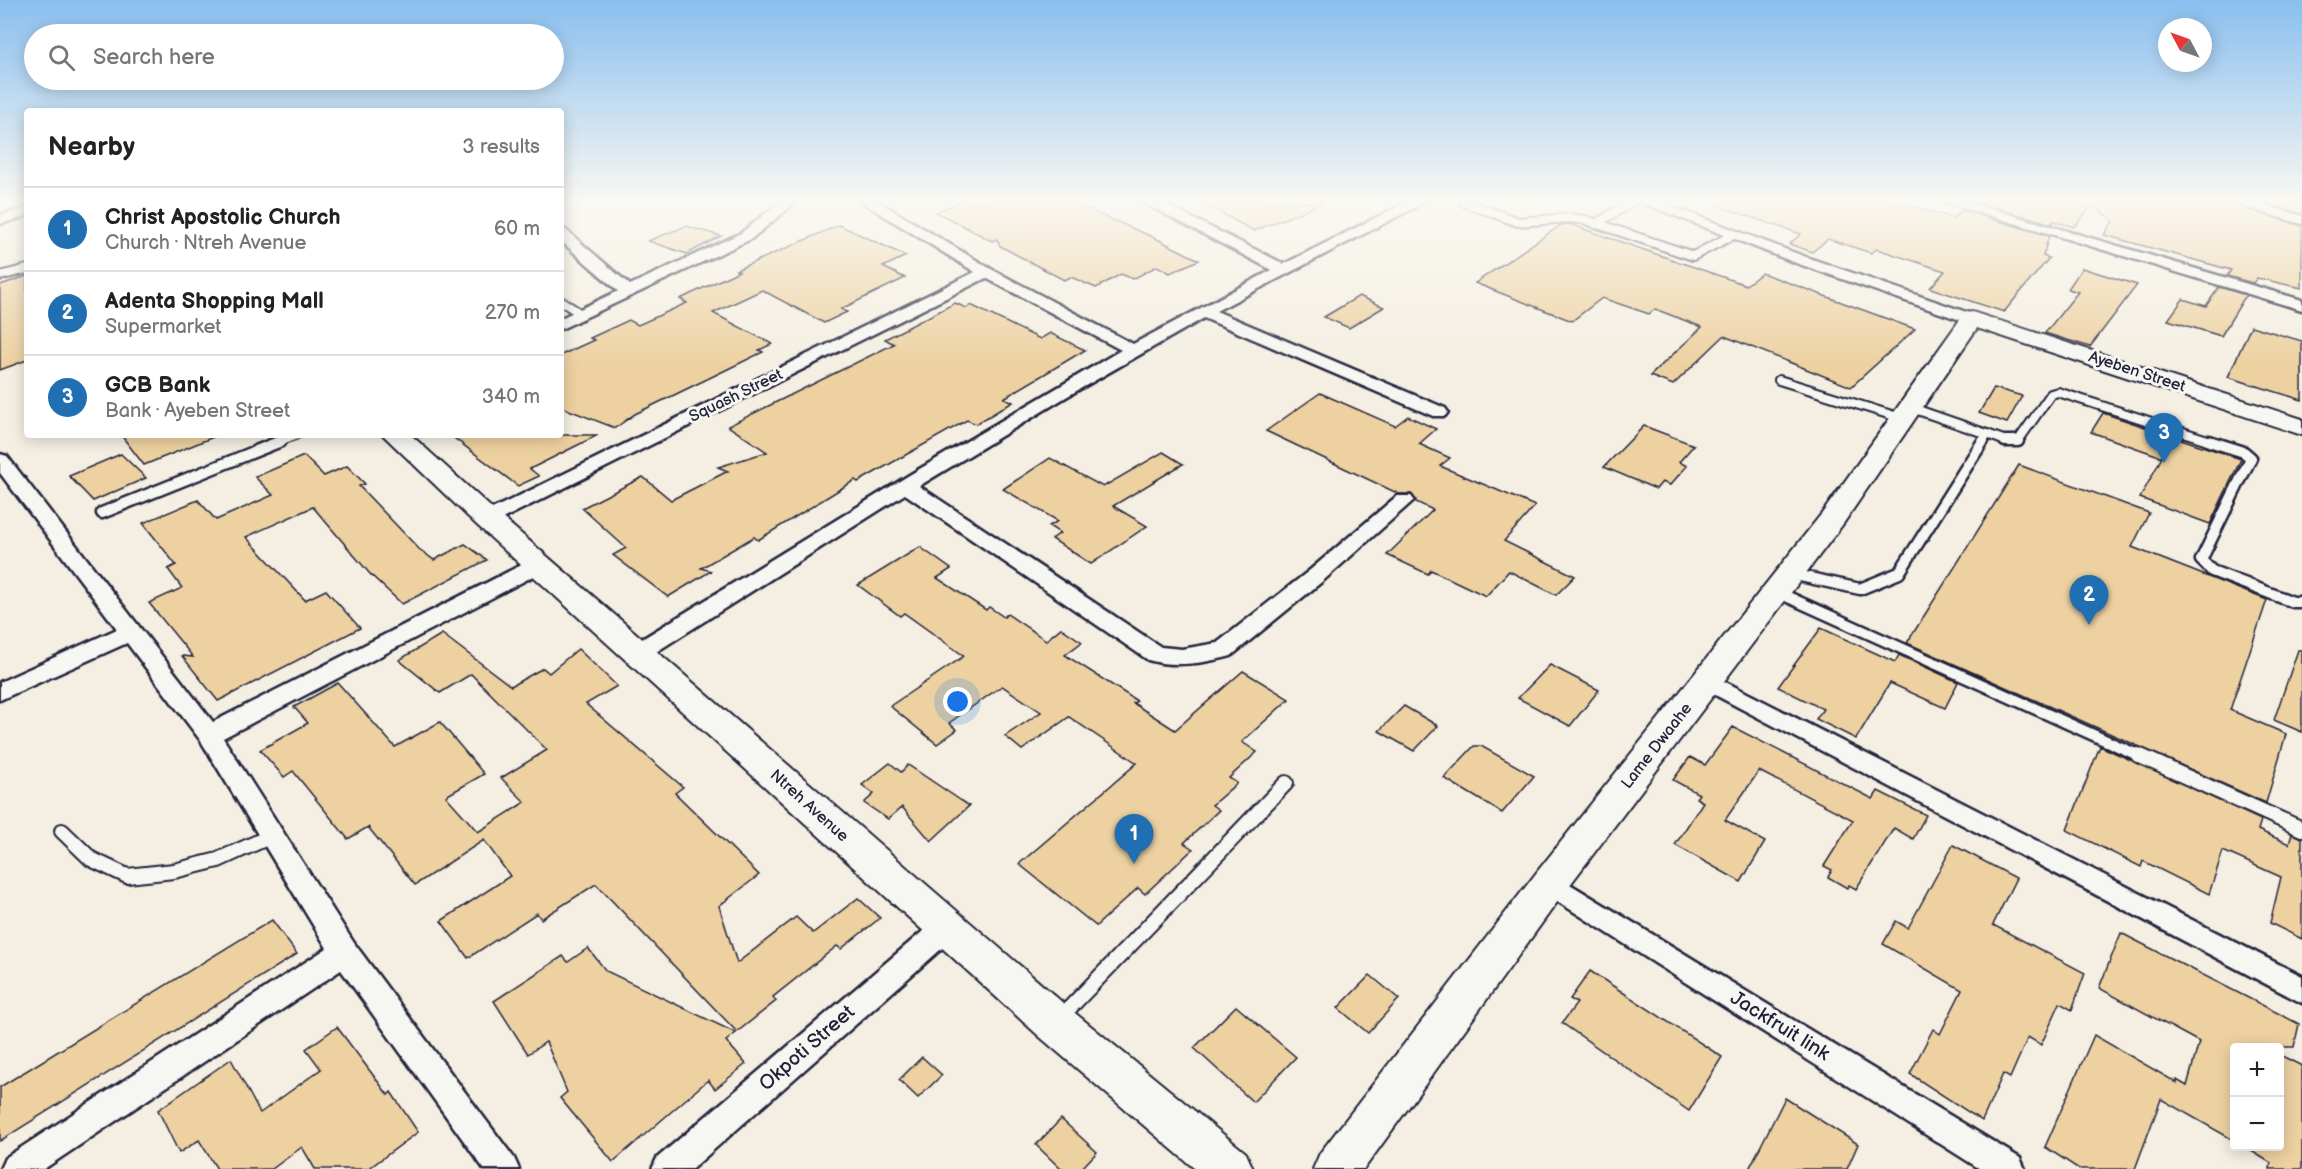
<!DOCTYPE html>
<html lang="en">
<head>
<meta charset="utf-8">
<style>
	body { margin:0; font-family:"Balsamiq Sans",sans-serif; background:#f2f2f2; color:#222 }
	.controls { position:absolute; right:18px; bottom:18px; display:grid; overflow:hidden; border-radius:6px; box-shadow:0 3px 15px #0003 }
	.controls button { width:54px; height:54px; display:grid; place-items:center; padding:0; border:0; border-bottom:2px solid #e0e0e0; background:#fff; color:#222; font:30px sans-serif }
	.compass { position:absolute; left:2158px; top:18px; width:54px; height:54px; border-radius:50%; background:#fff; box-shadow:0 3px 15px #0003; rotate:311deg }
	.you { position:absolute; left:958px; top:702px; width:21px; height:21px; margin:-15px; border:4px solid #fff; border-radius:50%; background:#1a73e8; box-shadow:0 0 0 9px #1a73e833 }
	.badge { display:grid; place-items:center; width:39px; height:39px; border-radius:50%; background:#1f6fb2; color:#fff; font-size:20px; font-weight:700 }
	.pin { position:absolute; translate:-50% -50px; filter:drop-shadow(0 2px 3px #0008) }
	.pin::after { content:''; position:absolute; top:32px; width:21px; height:18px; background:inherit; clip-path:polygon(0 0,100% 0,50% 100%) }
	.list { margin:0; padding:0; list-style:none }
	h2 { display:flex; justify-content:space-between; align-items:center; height:78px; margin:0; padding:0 24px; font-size:26px }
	h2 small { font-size:20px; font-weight:400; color:#767676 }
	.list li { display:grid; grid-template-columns:39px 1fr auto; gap:18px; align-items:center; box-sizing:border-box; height:84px; padding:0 24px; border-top:2px solid #e0e0e0 }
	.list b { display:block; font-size:22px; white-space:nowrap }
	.list p { margin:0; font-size:20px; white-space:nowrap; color:#767676 }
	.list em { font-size:20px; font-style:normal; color:#767676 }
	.icon { flex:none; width:33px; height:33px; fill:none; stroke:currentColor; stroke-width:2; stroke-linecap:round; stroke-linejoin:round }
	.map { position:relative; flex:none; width:2302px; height:1169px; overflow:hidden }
	.search { position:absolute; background:#fff; box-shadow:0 3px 15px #0003; left:24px; top:24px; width:540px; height:66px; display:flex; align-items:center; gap:15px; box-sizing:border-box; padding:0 21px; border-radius:33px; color:#767676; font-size:22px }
	.panel { position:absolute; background:#fff; box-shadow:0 3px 15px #0003; left:24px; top:108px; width:540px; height:330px; border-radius:6px }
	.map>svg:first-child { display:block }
	.building { fill:#edd1a1; stroke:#22223b; stroke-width:1.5 }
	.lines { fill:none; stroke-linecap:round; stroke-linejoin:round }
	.lane-far2-casing { stroke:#22223b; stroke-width:12 }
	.lane-far1-casing { stroke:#22223b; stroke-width:15 }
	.lane-casing { stroke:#22223b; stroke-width:18 }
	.street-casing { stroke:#22223b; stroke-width:5 }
	.secondary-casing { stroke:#22223b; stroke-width:4 }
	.lane-far2 { stroke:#f6f6f2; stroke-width:8 }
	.lane-far1 { stroke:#f6f6f2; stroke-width:10 }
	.lane { stroke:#f6f6f2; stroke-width:14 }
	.street { fill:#f6f6f2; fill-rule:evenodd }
	.secondary { fill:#f6f6f2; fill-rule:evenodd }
	.labels { text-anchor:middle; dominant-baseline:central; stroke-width:6; stroke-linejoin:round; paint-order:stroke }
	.street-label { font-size:16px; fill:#22223b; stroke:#f6f6f2 }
	.near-street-label { font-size:20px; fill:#22223b; stroke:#f6f6f2 }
</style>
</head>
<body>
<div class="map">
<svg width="2302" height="1169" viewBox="0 0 2302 1169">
	<rect width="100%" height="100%" fill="#f4efe2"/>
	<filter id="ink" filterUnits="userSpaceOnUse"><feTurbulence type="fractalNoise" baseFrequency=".0167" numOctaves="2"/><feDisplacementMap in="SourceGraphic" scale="12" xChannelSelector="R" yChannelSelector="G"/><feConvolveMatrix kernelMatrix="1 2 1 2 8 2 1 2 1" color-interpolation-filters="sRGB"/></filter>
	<g filter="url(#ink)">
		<g class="building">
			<polygon points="960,202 1071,202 1155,238 1199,260 1170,273 1157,266 1133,279 1121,274 1096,288 1071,277 1064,280 1000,246 997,239 992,241 936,212"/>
			<polygon points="1200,202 1325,202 1254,231"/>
			<polygon points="1719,202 1897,202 1953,218 1962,210 2049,236 2043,256 2049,258 2004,312 1930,288 1945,271 1877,249 1871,253 1828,239 1812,252 1789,244 1801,234 1718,206"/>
			<polygon points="1977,202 2226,202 2302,226 2302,288 2257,278 2253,283 2227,276 2231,270 2104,235 2113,221 2092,205 2074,227 2053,221 2052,224"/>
			<polygon points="2261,202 2302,202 2302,214"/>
			<polygon points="1569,224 1746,285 1762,273 1915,329 1851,387 1724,336 1673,385 1650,376 1702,327 1655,309 1649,314 1602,298 1572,321 1475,283 1561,225"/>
			<polygon points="839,225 906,256 883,267 905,278 841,309 847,312 824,323 762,290 713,313 772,344 759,350 763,352 635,414 615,428 561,407 561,355 594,340 590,338 629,320 638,325 687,303 680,299 739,271 736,270"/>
			<polygon points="686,226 721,236 687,254 648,241"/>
			<polygon points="2082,268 2137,285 2090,347 2045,333 2078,292 2068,289"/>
			<polygon points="27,276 27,360 0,370 0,285"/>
			<polygon points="2219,287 2246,295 2221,336 2168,320 2183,299 2206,306"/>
			<polygon points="1359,296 1384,307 1349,328 1324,317"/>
			<polygon points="955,303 966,308 971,305 1040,339 1050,333 1085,350 1004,398 1013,402 976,424 967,420 858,482 855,480 758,540 754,537 701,568 711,571 668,597 613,555 626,548 582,508 643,477 671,500 728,471 718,467 767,452 728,426 894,344 885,339"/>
			<polygon points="2251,326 2302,341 2302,400 2228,377"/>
			<polygon points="1994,388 2022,396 2007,423 1979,413"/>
			<polygon points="1320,393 1395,426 1408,416 1436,429 1419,444 1450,458 1440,466 1535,506 1504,541 1575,576 1556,595 1509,571 1486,596 1431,570 1428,574 1387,555 1433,510 1416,502 1411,494 1399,494 1266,431"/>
			<polygon points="2103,413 2241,459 2210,524 2140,498 2162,457 2091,432"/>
			<polygon points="1644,426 1694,445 1679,462 1687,466 1670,485 1662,482 1656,489 1604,467"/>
			<polygon points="121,435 216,435 216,436 144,465"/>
			<polygon points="450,435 598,435 530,469 539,476 518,486"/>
			<polygon points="1163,452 1183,464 1113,506 1147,526 1091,564 1052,539 1060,533 1049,526 1058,521 1003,489 1050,458 1103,487"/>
			<polygon points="121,454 146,478 93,501 69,476"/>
			<polygon points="304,456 324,476 347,466 365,484 359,486 419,549 434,560 465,544 487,560 402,604 370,574 313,507 246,537 305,600 326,590 360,628 218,701 182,656 193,657 149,603 182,588 168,569 176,565 143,523 198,500 216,520 273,495 255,477"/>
			<polygon points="2019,465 2149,513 2132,547 2267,600 2230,710 2286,734 2266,803 1907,643"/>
			<polygon points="920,547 951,569 937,578 986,610 989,607 1004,617 1007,614 1046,640 1061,628 1082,642 1065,655 1137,701 1133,703 1175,730 1243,671 1289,699 1242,742 1257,752 1229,778 1237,783 1212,805 1219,810 1184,843 1193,849 1145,894 1138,888 1096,926 1019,864 1137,763 1069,717 1022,750 1005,736 1041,712 1002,686 949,723 957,730 937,744 890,706 964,656 904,613 900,616 858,585"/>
			<polygon points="1821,628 1895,662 1899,655 1958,682 1945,708 1890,683 1856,739 1816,719 1823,709 1778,687"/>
			<polygon points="442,634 511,686 543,668 549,673 578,649 617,686 586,704 683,787 675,793 759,875 719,906 737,963 796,917 813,933 858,898 880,918 841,949 837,946 773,997 776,1001 737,1032 596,884 541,919 537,913 468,958 441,921 510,876 484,840 415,885 368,827 348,839 293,771 284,777 260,750 308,723 294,707 338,683 395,747 440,722 484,774 446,796 478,832 525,802 501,778 547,750 471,674 440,693 399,660"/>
			<polygon points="2298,650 2302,650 2302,732 2274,720"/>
			<polygon points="1550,665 1599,690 1570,726 1518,698"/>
			<polygon points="1404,706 1438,726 1414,751 1379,731"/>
			<polygon points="1733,727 1873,799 1878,791 1926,815 1913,839 1894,828 1856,889 1849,885 1847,888 1828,877 1832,870 1824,866 1853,820 1759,771 1725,820 1765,842 1741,882 1675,845 1703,802 1696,798 1699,794 1673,780 1690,757 1705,765"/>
			<polygon points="1474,746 1481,746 1534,776 1502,813 1444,778"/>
			<polygon points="2100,746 2261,820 2258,830 2289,844 2292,834 2302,838 2302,939 2270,923 2281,877 2223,851 2209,894 2143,861 2141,867 2067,830"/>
			<polygon points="890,763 901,772 908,765 969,806 931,841 902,807 888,819 864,803 874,794 862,785"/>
			<polygon points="1953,845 2016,878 1993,925 2085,973 2072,1010 2060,1003 2041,1045 2028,1037 2010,1078 2003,1074 1982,1121 1910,1074 1933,1029 1940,1034 1962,990 1883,944 1896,921 1908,928"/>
			<polygon points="272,920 297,954 0,1141 0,1087"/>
			<polygon points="2121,933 2299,1024 2294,1047 2235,1047 2235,1141 2161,1099 2135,1169 2079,1169 2045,1147 2094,1035 2177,1083 2177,1080 2187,1086 2199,1042 2099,988"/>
			<polygon points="588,948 606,971 736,1033 726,1041 746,1064 715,1089 708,1080 613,1162 560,1098 567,1092 546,1042 528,1054 494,1001 563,956 568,962"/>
			<polygon points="1590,971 1722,1057 1689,1111 1562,1023 1577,1003 1570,999"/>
			<polygon points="1370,975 1399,999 1368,1033 1338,1008"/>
			<polygon points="1236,1006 1296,1057 1253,1102 1194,1048"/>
			<polygon points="337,1027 388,1095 391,1092 418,1132 368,1169 315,1169 302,1147 272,1169 217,1169 199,1140 179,1153 158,1110 231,1059 260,1113 321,1069 306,1049"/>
			<polygon points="2280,1055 2302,1066 2302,1169 2270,1169 2271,1163 2243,1146 2280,1146"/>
			<polygon points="922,1057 942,1075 918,1098 899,1080"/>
			<polygon points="1785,1098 1858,1144 1847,1169 1749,1169"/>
			<polygon points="1061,1119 1097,1152 1081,1169 1061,1169 1036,1145"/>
		</g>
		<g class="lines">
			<defs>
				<g id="lane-far2">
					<polyline points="1464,202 1518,222 1569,218 1586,220 1693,256 1733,235"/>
					<polyline points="1596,224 1631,202"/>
					<polyline points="0,276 27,269"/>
					<polyline points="561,301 581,314"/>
					<polyline points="1779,380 1901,418"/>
					<polyline points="1909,407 1987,434 1982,442"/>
					<polyline points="1987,434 2006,441 2018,441 2051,394 2058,392 2214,442"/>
					<polyline points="277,442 295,435"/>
				</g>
				<g id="lane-far1">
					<polyline points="2005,441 2018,441"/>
					<polyline points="2209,441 2244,452 2251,458 2201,560 2212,571 2293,602 2302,602"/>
					<polyline points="102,513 281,441"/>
					<polyline points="1791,574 1860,589 1899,573 1983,441"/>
					<polyline points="1777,592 2142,757"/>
				</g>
				<g id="lane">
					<polyline points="2138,755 2302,829"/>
					<polyline points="62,831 91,859 127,876 174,871 218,860 271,836"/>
					<polyline points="1059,1019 1286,783"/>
				</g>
				<g id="street">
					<polygon points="780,202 796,202 751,239 561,329 561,318 618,291 561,241 561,229 566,230 630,285 741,233"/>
					<path d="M862,202H879L991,269L1133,344L1272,270L1142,202H1160L1284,264L1407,202H1425L1216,311L1445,408L1448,412L1445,416H1433L1204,318L1066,397L919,486L1161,647L1182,649L1217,643L1310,570L1397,496H1411L1414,500L1324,580L1231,656C1204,663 1175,668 1148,660L905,494L645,659L637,661L629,659L626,653L629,647L911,474L1121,350L986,278L494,523H480L477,519L480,515L975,272Z"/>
					<polygon points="1640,202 1660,202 1806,257 1978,316 1980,319 1972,324 1966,322 1796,263"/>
					<polygon points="1945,202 1968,202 2302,300 2302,310"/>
					<polygon points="2228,202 2252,202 2302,216 2302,224"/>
					<polygon points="27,208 27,216 0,224 0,215"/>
					<polygon points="0,454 7,456 213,722 533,559 547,559 550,564 547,569 223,738 354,943 514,1158 519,1169 484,1169 341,970 44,1169 0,1169 5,1158 327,948 201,741 127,643 0,700 0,682 117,629 0,473"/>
					<polygon points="1708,673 2302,976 2302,1003 1700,687 1697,681 1700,675"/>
					<polygon points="1550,872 2020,1158 2025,1169 1980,1169 1541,891 1537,883 1541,875"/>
					<polygon points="946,916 956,920 960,928 956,936 692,1169 652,1169 657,1158 936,920"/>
				</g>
				<g id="secondary">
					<polygon points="1972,312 2302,419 2302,435 1977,328 1843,524 1563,894 1364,1169 1313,1169 1320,1153 1537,872 1823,512 1964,314"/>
					<polygon points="383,435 411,435 497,513 1070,1009 1246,1153 1253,1169 1195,1169 1040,1037 477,525"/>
				</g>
			</defs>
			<use href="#lane-far2" class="lane-far2-casing"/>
			<use href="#lane-far1" class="lane-far1-casing"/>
			<use href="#lane" class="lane-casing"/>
			<use href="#street" class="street-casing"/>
			<use href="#secondary" class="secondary-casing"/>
			<use href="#lane-far2" class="lane-far2"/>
			<use href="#lane-far1" class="lane-far1"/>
			<use href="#lane" class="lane"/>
			<use href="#street" class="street"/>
			<use href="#secondary" class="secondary"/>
		</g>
	</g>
	<linearGradient id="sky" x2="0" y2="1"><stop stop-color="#89bfef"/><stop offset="0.55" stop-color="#faf8f2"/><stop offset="1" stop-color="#faf8f2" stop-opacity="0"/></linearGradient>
	<rect width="2302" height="366" fill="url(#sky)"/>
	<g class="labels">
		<g class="street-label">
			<text transform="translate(2137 372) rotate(18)">Ayeben Street</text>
			<text transform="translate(736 396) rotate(-26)">Squash Street</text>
			<text transform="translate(1657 746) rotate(-52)">Lame Dwaahe</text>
			<text transform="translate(809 806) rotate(42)">Ntreh Avenue</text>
		</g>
		<g class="near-street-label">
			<text transform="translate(1780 1026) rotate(32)">Jackfruit link</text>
			<text transform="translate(807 1048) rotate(-41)">Okpoti Street</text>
		</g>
	</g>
</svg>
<div class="controls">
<button>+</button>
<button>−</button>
</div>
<svg class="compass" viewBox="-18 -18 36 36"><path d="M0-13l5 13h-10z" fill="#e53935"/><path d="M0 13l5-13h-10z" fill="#767676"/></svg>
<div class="you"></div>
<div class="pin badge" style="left:1134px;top:864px">1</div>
<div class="pin badge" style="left:2089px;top:625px">2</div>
<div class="pin badge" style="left:2164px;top:463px">3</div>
<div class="search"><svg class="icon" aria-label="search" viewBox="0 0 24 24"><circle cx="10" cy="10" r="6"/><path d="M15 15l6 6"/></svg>Search here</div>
<section class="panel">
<h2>Nearby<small>3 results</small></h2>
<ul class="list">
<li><span class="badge">1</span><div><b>Christ Apostolic Church</b><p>Church · Ntreh Avenue</p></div><em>60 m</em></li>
<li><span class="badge">2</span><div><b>Adenta Shopping Mall</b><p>Supermarket</p></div><em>270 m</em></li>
<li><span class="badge">3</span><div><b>GCB Bank</b><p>Bank · Ayeben Street</p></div><em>340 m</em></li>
</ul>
</section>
</div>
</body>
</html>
